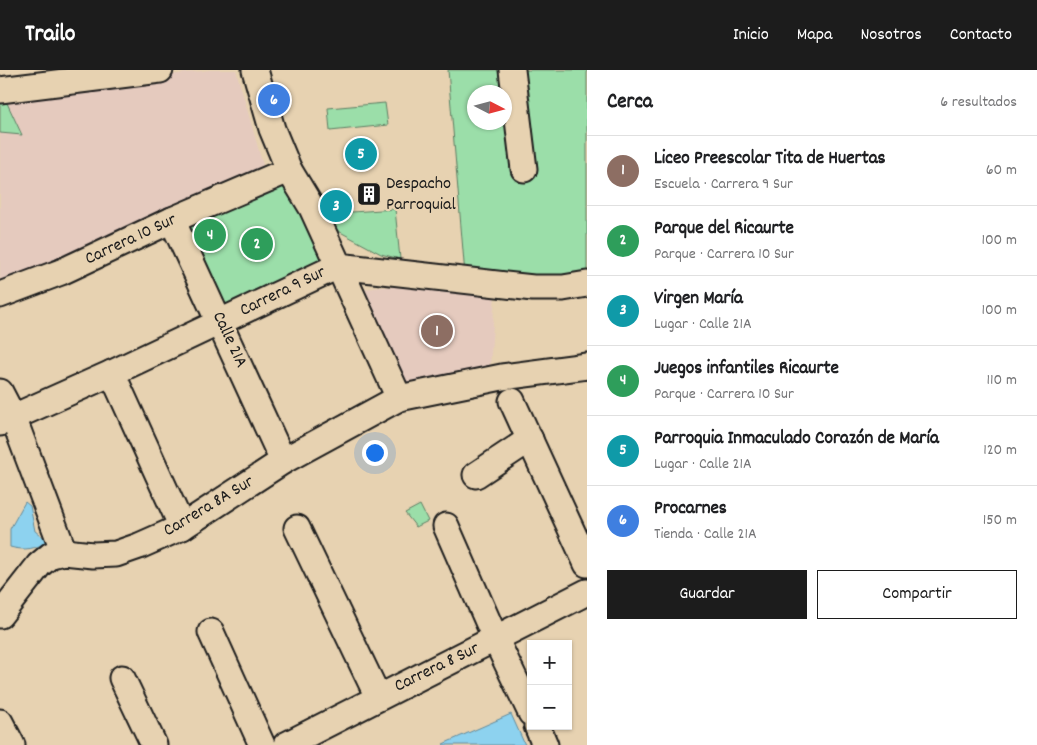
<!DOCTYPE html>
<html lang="es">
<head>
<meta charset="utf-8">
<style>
	body { margin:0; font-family:Dekko,sans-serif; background:#f6f6f6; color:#202124 }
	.controls { position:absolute; right:15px; bottom:15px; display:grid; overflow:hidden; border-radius:0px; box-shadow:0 1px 4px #0004 }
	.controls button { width:45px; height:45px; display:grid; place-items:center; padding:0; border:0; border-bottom:1px solid #e0e0e0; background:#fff; color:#202124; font:25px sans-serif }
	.compass { position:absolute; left:467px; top:15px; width:45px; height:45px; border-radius:50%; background:#fff; box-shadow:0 1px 4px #0004; rotate:96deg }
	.you { position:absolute; left:374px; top:382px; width:18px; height:18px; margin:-12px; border:4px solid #fff; border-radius:50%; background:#1a73e8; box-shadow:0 0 0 8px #1a73e833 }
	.badge { display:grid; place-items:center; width:32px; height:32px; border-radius:50%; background:#1c1c1c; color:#fff; font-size:16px; font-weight:700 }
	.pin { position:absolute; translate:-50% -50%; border:2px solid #fff; box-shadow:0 1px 5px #0006 }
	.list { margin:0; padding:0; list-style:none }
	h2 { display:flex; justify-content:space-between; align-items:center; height:65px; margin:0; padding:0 20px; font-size:21px }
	h2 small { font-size:16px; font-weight:400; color:#757577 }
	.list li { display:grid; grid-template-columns:32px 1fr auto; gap:15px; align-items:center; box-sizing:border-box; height:70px; padding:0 20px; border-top:1px solid #e0e0e0 }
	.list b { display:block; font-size:19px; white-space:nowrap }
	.list p { margin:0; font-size:16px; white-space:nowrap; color:#757577 }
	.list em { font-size:16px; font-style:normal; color:#757577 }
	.actions { display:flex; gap:10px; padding:15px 20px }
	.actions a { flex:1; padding:11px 0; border:1px solid #1c1c1c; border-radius:0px; text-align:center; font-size:18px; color:#1c1c1c }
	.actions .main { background:#1c1c1c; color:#fff }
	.map { position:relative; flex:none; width:587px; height:675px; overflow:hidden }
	header { display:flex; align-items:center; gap:30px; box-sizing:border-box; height:70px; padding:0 25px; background:#1c1c1c; color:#fff }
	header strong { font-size:24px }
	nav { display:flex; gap:28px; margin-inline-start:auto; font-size:18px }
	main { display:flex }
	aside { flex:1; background:#fff }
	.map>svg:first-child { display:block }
	.built { fill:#e5cabe }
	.green { fill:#9bdea9; stroke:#5c7d62; fill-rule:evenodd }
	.water { fill:#8dd2ef; stroke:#60899b }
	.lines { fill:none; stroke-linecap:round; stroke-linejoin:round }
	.minor-casing { stroke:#1c1c1c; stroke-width:29 }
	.minor { stroke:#e7d2b1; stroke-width:25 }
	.labels { text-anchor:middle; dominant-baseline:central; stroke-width:4.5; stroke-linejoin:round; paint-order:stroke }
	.poi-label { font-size:18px; fill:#1c1c1c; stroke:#e7d2b1; text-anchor:start }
	.street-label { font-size:18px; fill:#1c1c1c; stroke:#e7d2b1 }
</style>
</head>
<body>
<header>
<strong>Trailo</strong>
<nav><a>Inicio</a><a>Mapa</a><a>Nosotros</a><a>Contacto</a></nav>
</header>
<main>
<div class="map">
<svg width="587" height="675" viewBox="0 0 587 675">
	<rect width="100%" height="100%" fill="#e7d2b1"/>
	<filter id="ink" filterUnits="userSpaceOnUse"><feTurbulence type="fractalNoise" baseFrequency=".02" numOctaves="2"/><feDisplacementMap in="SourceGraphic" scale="10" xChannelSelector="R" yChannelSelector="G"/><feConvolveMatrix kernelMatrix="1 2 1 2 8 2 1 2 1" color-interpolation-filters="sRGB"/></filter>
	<g filter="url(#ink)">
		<g class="built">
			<polygon points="210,0 236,0 267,109 0,219 0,26"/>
			<polygon points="425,216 495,225 490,298 403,314 365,219 382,217"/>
		</g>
		<g class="green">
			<path d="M448,0H587V209L465,205ZM474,22H504V52H474Z"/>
			<polygon points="0,33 7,33 22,65 0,63"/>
			<polygon points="385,33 388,55 330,61 328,38"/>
			<polygon points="288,105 331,194 223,247 186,149"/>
			<polygon points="395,139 400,189 381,184 331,157 324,144"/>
			<polygon points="420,435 428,451 416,457 405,443"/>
		</g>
		<g class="water">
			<path d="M25,432L30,436L35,461L48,471C37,479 24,481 10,477V459Z"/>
			<polygon points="511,644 525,675 444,675 443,674"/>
		</g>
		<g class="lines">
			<defs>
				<g id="minor">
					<polyline points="255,0 272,59 289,100 312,138 399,328"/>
					<polyline points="512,0 524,99"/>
					<polyline points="0,20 160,0"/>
					<polyline points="172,150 283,391"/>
					<polyline points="0,225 61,202 172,150 289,100"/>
					<polyline points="112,303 182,457"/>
					<polyline points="0,322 13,347 64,482"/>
					<polyline points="512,331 587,494"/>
					<polyline points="0,353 112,303 338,196 533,218 563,218 587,214"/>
					<polyline points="476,405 530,369"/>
					<polyline points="446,456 496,570 531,643"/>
					<polyline points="297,458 378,627"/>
					<polyline points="0,545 39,495 51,485 64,482 93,485 116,484 139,476 182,457 283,391 399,328 502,307 587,296"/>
					<polyline points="211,562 262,675"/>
					<polyline points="122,608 154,675"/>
					<polyline points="0,652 12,675"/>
					<polyline points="537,656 545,675"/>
					<polyline points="286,675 587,522"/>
				</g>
			</defs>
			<use href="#minor" class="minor-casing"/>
			<use href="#minor" class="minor"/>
		</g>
	</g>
	<defs>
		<symbol id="building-square" viewBox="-11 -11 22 22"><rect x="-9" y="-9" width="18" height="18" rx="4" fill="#1c1c1c" stroke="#e7d2b1"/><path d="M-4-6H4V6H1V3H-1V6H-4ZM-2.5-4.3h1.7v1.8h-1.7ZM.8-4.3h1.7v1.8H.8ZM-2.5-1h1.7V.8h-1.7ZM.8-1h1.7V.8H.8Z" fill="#fff"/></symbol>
	</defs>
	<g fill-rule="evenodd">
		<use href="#building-square" x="355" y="110" width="28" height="28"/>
	</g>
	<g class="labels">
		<g class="poi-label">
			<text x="386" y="114">Despacho<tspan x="386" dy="21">Parroquial</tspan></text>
		</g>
		<g class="street-label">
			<text transform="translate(131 170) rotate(-25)">Carrera 10 Sur</text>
			<text transform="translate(283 222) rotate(-26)">Carrera 9 Sur</text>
			<text transform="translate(229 270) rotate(65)">Calle 21A</text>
			<text transform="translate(209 437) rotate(-31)">Carrera 8A Sur</text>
			<text transform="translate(437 598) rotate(-26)">Carrera 8 Sur</text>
		</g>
	</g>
</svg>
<div class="controls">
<button>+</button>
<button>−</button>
</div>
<svg class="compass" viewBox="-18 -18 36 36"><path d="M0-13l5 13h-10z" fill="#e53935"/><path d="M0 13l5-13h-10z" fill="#757577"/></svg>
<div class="you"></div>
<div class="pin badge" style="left:437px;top:261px;background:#8d6e63">1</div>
<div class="pin badge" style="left:257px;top:174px;background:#2e9e5b">2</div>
<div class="pin badge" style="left:336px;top:136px;background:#0f9aa8">3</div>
<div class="pin badge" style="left:210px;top:165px;background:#2e9e5b">4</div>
<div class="pin badge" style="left:361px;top:84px;background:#0f9aa8">5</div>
<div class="pin badge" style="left:274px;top:30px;background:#3f7fe0">6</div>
</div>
<aside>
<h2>Cerca<small>6 resultados</small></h2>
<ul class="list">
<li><span class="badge" style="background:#8d6e63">1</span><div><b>Liceo Preescolar Tita de Huertas</b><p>Escuela · Carrera 9 Sur</p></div><em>60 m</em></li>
<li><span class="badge" style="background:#2e9e5b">2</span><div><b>Parque del Ricaurte</b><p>Parque · Carrera 10 Sur</p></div><em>100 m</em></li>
<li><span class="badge" style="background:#0f9aa8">3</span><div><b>Virgen María</b><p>Lugar · Calle 21A</p></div><em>100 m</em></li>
<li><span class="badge" style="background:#2e9e5b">4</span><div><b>Juegos infantiles Ricaurte</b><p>Parque · Carrera 10 Sur</p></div><em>110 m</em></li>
<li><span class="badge" style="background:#0f9aa8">5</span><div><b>Parroquia Inmaculado Corazón de María</b><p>Lugar · Calle 21A</p></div><em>120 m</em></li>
<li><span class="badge" style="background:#3f7fe0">6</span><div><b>Procarnes</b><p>Tienda · Calle 21A</p></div><em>150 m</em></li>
</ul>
<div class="actions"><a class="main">Guardar</a><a>Compartir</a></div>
</aside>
</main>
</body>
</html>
